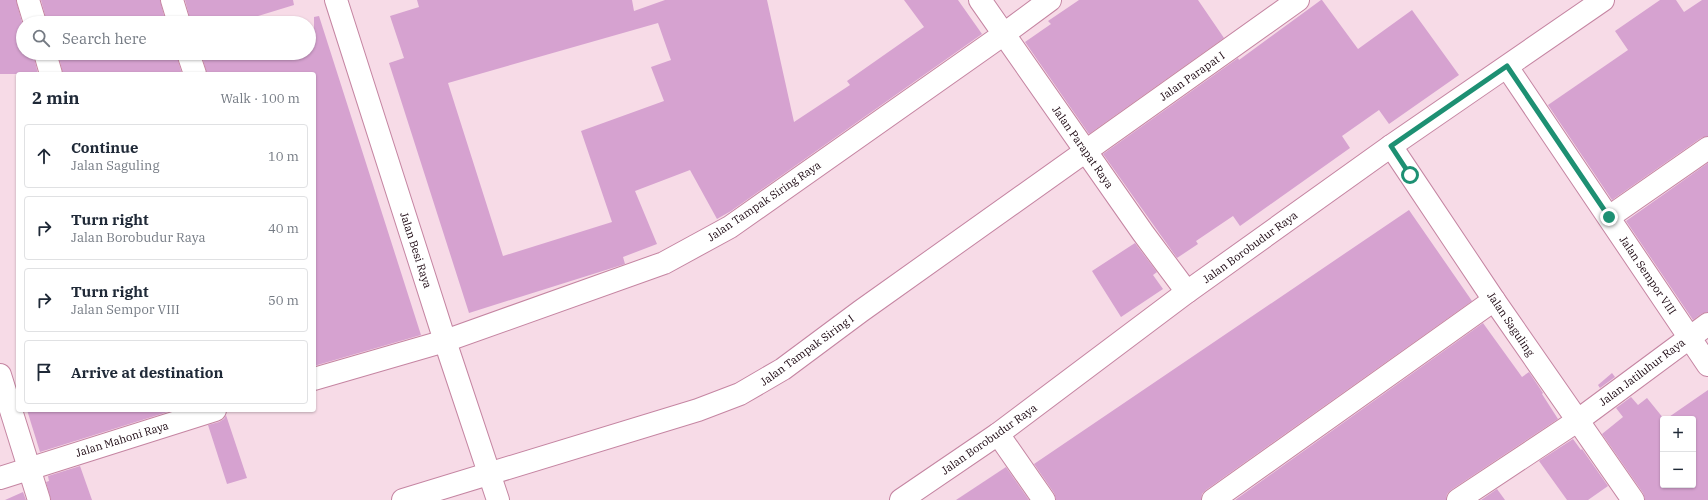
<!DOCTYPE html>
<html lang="en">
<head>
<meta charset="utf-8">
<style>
	body { margin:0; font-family:"IBM Plex Serif",serif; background:#f6f6f7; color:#1f2937 }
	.controls { position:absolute; right:12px; bottom:12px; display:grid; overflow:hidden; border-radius:4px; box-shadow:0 1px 3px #0004 }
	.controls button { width:36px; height:36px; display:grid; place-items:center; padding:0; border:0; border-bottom:1px solid #e0e1e3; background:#fff; color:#1f2937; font:20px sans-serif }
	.stop { position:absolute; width:12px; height:12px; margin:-9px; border:3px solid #1d9073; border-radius:50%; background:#fff }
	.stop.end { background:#1d9073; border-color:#fff; box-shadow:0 1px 4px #0008 }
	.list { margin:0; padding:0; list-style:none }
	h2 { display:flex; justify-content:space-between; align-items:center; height:52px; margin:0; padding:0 16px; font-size:17px }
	h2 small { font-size:13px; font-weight:400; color:#747a83 }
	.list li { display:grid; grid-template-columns:26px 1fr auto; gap:12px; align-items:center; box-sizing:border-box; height:64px; margin:0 8px 8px; padding:0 8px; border:1px solid #e0e1e3; border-radius:4px }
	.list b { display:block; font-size:15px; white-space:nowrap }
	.list p { margin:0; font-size:13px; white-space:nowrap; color:#747a83 }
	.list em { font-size:13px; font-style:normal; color:#747a83 }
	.icon { flex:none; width:22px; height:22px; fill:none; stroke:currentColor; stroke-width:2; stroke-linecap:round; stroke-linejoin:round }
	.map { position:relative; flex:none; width:1708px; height:500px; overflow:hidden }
	.search { position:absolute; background:#fff; box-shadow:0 1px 3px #0004; left:16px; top:16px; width:300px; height:44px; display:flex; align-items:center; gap:10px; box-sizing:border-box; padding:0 14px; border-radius:22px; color:#747a83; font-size:15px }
	.panel { position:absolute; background:#fff; box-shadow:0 1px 3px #0004; left:16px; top:72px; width:300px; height:340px; border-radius:4px }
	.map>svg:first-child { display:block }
	.building { fill:#d6a2d0; fill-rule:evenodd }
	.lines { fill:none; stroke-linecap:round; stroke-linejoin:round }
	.minor-casing { stroke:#c585a2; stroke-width:24 }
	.tertiary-casing { stroke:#c585a2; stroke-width:24 }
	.minor { stroke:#fff; stroke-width:22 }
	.tertiary { stroke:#fff; stroke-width:22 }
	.route { stroke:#1d9073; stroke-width:5 }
	.labels { text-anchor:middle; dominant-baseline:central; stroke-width:3; stroke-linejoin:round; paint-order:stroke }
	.street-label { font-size:11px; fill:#1a050f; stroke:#fff }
</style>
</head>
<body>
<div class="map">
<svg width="1708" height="500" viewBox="0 0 1708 500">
	<rect width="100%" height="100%" fill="#f7dbe7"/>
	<g class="building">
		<polygon points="0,0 16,0 23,26 23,53 33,53 38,74 0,74"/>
		<polygon points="41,0 160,0 166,23 47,23"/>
		<polygon points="185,0 293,0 294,5 242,21 242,23 191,23"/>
		<path d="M417,0H632L634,11L665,0H767L794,122L850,85L847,81L924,27L904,0H958L982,34L731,211L717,219L690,170L635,191L657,244L623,257L625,264L469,313L389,63L404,58L390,16L419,7ZM658,23L671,60L651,67L664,101L581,131L612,222L503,256L448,83Z"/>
		<polygon points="1079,0 1198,0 1224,38 1089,134 1025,42 1051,24 1048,21"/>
		<polygon points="1321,0 1322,0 1358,49 1412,10 1459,75 1389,124 1379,110 1342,136 1350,148 1240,226 1233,216 1196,241 1198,244 1177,258 1103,154 1238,58 1239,60"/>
		<polygon points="1660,0 1676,0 1684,12 1702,0 1708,0 1708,136 1701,138 1612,200 1548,105 1628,50 1615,31"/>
		<polygon points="319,16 421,335 314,366 314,74 207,74 201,53 252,53 253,57 267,53 309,53 309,40 314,39 314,17"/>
		<polygon points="58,53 176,53 182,74 63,74"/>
		<polygon points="1708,163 1708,312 1701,314 1693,320 1626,221"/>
		<polygon points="1409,210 1472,301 1206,490 1202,494 1201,500 1056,500 1054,493 1034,464"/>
		<polygon points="1135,243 1157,272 1153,275 1163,289 1121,317 1092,271"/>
		<polygon points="1483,323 1522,377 1529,372 1543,393 1542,394 1558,419 1451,490 1447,494 1446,500 1235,500"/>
		<polygon points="1612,373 1615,377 1600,388 1598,385"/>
		<polygon points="1708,390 1708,500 1645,500 1643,493 1602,434 1623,417 1616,408 1631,397 1638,405 1647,398 1664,419 1663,485 1693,485 1693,419 1666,419"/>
		<polygon points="27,410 174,410 40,452"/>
		<polygon points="226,415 247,478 227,484 208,425 219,422 224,419"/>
		<polygon points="1573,439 1581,450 1582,449 1608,486 1588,500 1567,500 1539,461"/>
		<polygon points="80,466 92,500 51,500 46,482 49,481 48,476"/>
		<polygon points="1006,467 1029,500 956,500"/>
		<polygon points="1497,489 1505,500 1481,500"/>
		<polygon points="23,492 26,500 5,500"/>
	</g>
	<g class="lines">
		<defs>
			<g id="minor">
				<polyline points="28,0 35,23"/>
				<polyline points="172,0 179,23"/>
				<polyline points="336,0 445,341 498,500"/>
				<polyline points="980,0 1143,233 1187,292"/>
				<polyline points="45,53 51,74"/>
				<polyline points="188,53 195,74"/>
				<polyline points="1507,67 1708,365"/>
				<polyline points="1391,146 1494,300 1633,500"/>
				<polyline points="1609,217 1708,148"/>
				<polyline points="0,375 39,500"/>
				<polyline points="314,379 445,341 664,263 730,227 1004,34 1050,0"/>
				<polyline points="998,434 1044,500"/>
				<polyline points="0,478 215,410"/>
				<polyline points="403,500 698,410 740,394 783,369 861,311 1298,0"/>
				<polyline points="1213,500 1494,300"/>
				<polyline points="1458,500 1577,421 1708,324"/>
			</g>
			<polyline id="tertiary" points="901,500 998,434 1187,292 1391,146 1603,0"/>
		</defs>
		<use href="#minor" class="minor-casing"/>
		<use href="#tertiary" class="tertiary-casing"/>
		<use href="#minor" class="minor"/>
		<use href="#tertiary" class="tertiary"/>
	</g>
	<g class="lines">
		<polyline class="route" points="1410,175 1391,146 1507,66 1609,217"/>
	</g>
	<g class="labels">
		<g class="street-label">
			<text transform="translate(1192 76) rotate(-35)">Jalan Parapat I</text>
			<text transform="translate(1083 147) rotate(55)">Jalan Parapat Raya</text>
			<text transform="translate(764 201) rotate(-34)">Jalan Tampak Siring Raya</text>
			<text transform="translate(1250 247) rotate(-36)">Jalan Borobudur Raya</text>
			<text transform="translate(416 250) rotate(72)">Jalan Besi Raya</text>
			<text transform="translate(1648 275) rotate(56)">Jalan Sempor VIII</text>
			<text transform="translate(1511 324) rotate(56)">Jalan Saguling</text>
			<text transform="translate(807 350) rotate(-36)">Jalan Tampak Siring I</text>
			<text transform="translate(1642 372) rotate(-37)">Jalan Jatiluhur Raya</text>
			<text transform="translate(122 439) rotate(-17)">Jalan Mahoni Raya</text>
			<text transform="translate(989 439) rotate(-35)">Jalan Borobudur Raya</text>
		</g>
	</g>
</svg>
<div class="controls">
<button>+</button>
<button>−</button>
</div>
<div class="stop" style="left:1410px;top:175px"></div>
<div class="stop end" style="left:1609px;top:217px"></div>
<div class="search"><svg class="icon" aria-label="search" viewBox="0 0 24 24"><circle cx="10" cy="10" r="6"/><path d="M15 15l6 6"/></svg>Search here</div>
<section class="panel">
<h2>2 min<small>Walk · 100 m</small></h2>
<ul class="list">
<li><svg class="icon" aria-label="ahead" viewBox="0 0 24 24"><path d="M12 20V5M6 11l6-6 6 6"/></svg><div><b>Continue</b><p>Jalan Saguling</p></div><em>10 m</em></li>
<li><svg class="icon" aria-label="right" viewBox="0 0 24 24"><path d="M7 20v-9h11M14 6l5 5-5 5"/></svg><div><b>Turn right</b><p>Jalan Borobudur Raya</p></div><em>40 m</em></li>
<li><svg class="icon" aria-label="right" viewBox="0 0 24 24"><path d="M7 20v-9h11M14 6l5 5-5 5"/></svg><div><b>Turn right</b><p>Jalan Sempor VIII</p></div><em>50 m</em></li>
<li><svg class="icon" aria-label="arrive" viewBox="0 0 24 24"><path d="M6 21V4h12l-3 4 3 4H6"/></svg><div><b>Arrive at destination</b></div></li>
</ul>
</section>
</div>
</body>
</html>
